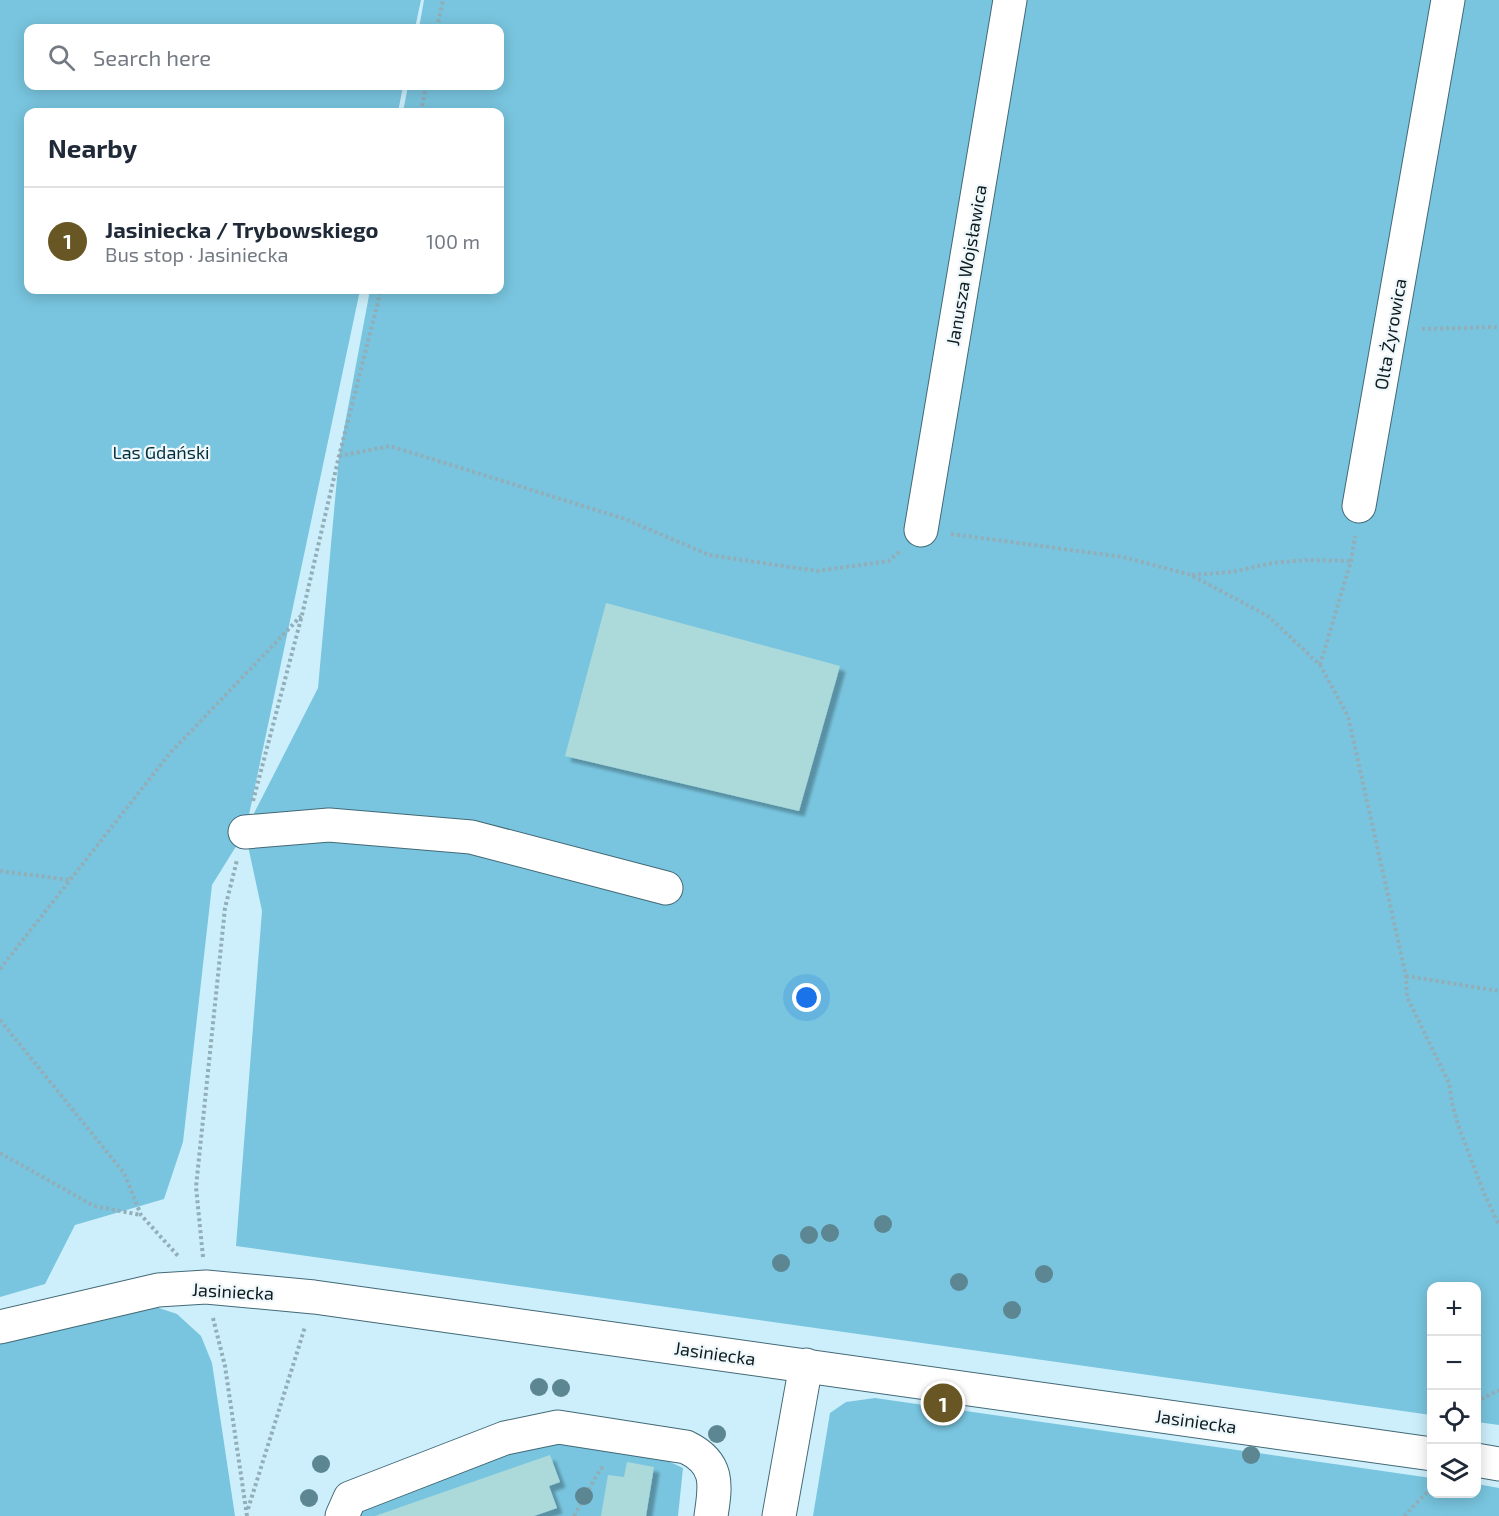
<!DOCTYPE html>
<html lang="en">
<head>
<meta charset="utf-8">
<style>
	body { margin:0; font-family:"Exo 2",sans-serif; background:#f6f6f7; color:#1f2937 }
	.controls { position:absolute; right:18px; bottom:18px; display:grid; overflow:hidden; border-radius:12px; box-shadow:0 3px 15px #0003 }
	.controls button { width:54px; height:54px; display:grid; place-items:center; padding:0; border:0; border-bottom:2px solid #e0e1e3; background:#fff; color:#1f2937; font:30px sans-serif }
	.you { position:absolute; left:807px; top:998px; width:21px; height:21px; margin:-15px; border:4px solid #fff; border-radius:50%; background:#1a73e8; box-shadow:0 0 0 9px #1a73e833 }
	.badge { display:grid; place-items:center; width:39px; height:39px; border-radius:50%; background:#685724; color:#fff; font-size:20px; font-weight:700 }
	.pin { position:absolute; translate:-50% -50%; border:3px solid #fff; box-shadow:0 2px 6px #0006 }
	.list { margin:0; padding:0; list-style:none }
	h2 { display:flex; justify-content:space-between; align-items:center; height:78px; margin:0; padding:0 24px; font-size:26px }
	h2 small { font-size:20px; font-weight:400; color:#747a83 }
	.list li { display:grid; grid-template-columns:39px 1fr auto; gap:18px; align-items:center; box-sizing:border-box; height:108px; padding:0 24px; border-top:2px solid #e0e1e3 }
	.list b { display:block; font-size:22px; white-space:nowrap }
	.list p { margin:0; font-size:20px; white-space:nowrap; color:#747a83 }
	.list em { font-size:20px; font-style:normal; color:#747a83 }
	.icon { flex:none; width:33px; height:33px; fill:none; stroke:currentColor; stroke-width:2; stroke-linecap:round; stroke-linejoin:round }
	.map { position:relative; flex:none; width:1499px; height:1516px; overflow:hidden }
	.search { position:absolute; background:#fff; box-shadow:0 3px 15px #0003; left:24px; top:24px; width:480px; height:66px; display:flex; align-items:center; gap:15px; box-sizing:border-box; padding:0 21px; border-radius:12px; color:#747a83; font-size:22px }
	.panel { position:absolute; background:#fff; box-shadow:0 3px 15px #0003; left:24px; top:108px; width:480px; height:186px; border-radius:12px }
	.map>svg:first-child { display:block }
	.green { fill:#79c5df }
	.building { fill:#acdada; filter:url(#shadow) }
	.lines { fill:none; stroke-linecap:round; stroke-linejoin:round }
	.minor-casing { stroke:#426976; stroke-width:35 }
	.path { stroke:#92aeb8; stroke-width:4; stroke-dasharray:3 3; stroke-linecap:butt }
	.minor { stroke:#fff; stroke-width:33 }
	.tree { fill:#5c8692 }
	.labels { text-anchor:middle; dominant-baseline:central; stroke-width:4.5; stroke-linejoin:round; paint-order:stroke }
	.street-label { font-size:18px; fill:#0c1c21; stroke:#eff7fa }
	.park-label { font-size:18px; fill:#00303d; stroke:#eff7fa }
</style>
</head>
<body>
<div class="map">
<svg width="1499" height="1516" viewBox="0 0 1499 1516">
	<defs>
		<filter id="shadow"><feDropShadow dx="5.5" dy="5.5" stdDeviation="1.5" flood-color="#0004"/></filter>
	</defs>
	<rect width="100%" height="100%" fill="#cdeffb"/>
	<g class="green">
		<polygon points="0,0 421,0 415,28 28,28 28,86 403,86 398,112 28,112 28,290 360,290 246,829 318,688 339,456 370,290 500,290 500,112 403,112 408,86 500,86 500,28 419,28 424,0 1499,0 1499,1425 1477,1422 1476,1286 1432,1286 1431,1415 236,1246 262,911 245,832 212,885 183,1142 164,1199 75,1225 45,1284 0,1297"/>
		<polygon points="153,1306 177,1314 201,1336 212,1363 235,1516 0,1516 0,1342"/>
		<polygon points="875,1398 1431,1478 1432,1494 1476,1494 1477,1484 1499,1488 1499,1516 813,1516 830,1413 846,1402"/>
		<polygon points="543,1437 653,1454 683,1468 678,1516 350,1516"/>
	</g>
	<g class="building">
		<polygon points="606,603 840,666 799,811 565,756"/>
		<polygon points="550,1455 560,1482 549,1486 557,1508 534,1516 375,1516"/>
		<polygon points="627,1462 654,1467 646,1516 601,1516 608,1475 624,1477"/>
	</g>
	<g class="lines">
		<defs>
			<g id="minor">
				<polyline points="1359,506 1448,0"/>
				<polyline points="921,530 1010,0"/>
				<polyline points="245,832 329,825 471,837 666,888"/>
				<polyline points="0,1327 158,1290 206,1287 314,1297 1432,1454"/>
				<polyline points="1476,1460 1499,1464"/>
				<path d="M342,1516L350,1498L505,1438L558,1427L686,1447C719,1463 716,1484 711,1516"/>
				<polyline points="779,1516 806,1365"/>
			</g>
		</defs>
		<use href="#minor" class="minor-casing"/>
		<g class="path">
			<polyline points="437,28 443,0"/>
			<polyline points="421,112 426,86"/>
			<polyline points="1422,329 1499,327"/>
			<polyline points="339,456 390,446 625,519 709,555 817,571 889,561 901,550"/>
			<polyline points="951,534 1123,557 1191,575 1268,616 1320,665 1348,716 1406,976 1407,997 1449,1083 1452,1103 1458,1125 1484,1193 1499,1225"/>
			<polyline points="1192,575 1232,572 1272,563 1308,560 1351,561"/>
			<polyline points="1320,665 1351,561 1355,536"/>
			<polyline points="253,801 302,615 339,456 381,290"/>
			<polyline points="0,871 70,880"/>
			<polyline points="0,969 170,753 301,616"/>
			<polyline points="1406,976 1499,991"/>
			<polyline points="0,1020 124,1173 141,1215 179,1257"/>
			<polyline points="0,1153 94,1206 141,1215"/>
			<polyline points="203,1257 196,1187 225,908 237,860"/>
			<polyline points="213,1318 225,1366 247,1516"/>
			<polyline points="1476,1402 1499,1390"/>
			<polyline points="248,1509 305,1327"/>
			<polyline points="574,1516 598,1473 604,1465"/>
			<polyline points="1404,1516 1432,1487"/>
		</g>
		<use href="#minor" class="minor"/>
	</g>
	<g class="tree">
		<circle cx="883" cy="1224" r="9"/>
		<circle cx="830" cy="1233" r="9"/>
		<circle cx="809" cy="1235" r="9"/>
		<circle cx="781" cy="1263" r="9"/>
		<circle cx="1044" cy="1274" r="9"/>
		<circle cx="959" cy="1282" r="9"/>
		<circle cx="1012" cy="1310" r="9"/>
		<circle cx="539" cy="1387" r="9"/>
		<circle cx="561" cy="1388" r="9"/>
		<circle cx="717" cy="1434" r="9"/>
		<circle cx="1251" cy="1455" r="9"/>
		<circle cx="321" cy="1464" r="9"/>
		<circle cx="584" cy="1496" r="9"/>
		<circle cx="309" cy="1498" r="9"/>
	</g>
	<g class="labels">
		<g class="street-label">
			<text transform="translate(966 265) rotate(-80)">Janusza Wojsławica</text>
			<text transform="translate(1390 334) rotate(-80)">Olta Żyrowica</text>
			<text transform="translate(233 1291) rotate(3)">Jasiniecka</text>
			<text transform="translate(715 1353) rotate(8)">Jasiniecka</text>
			<text transform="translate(1196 1421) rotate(8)">Jasiniecka</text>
		</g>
		<g class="park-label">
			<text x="161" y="452">Las Gdański</text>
		</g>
	</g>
</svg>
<div class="controls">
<button>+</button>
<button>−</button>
<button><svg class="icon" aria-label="locate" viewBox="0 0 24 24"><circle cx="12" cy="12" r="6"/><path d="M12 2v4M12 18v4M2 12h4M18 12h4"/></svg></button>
<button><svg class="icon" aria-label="layers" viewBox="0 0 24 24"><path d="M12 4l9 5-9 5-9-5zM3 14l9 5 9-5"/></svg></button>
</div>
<div class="you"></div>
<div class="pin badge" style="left:943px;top:1403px">1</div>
<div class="search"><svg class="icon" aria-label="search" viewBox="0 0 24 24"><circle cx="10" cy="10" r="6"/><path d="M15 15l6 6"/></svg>Search here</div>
<section class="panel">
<h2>Nearby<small></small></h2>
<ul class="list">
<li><span class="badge">1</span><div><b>Jasiniecka / Trybowskiego</b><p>Bus stop · Jasiniecka</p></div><em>100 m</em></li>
</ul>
</section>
</div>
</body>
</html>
